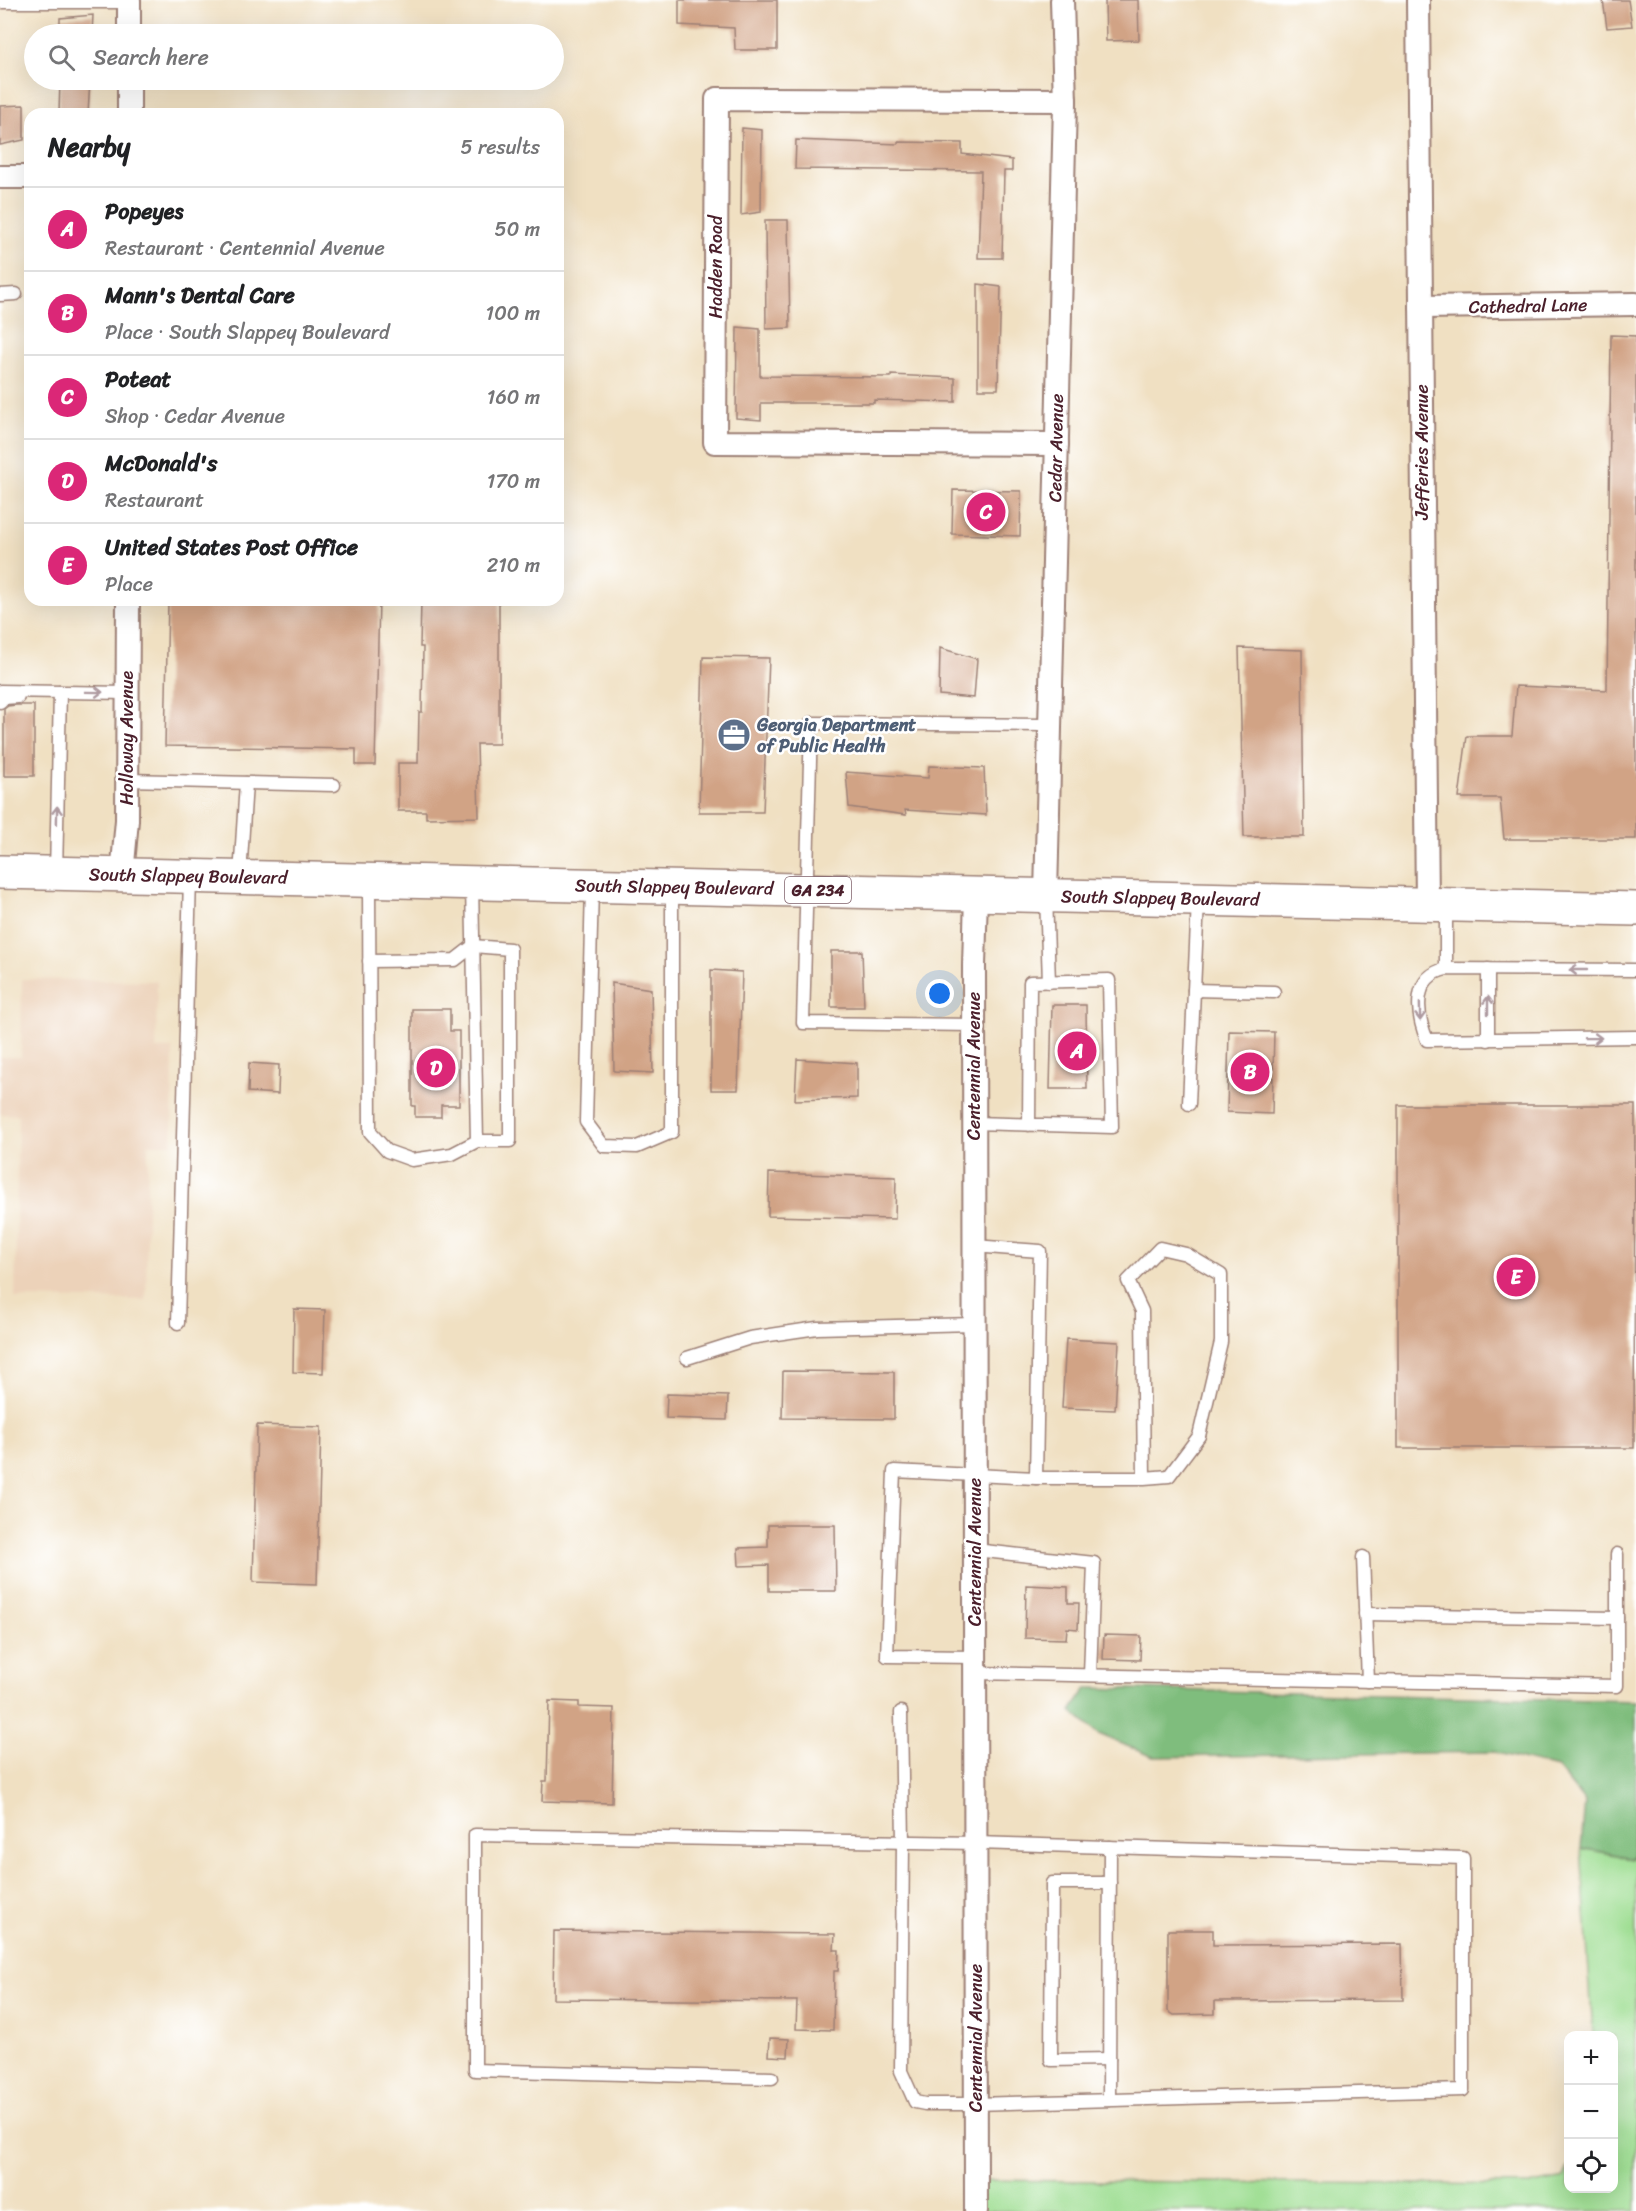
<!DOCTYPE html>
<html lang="en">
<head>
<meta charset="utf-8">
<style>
	body { margin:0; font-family:Sriracha,sans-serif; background:#f6f6f6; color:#202124 }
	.controls { position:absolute; right:18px; bottom:18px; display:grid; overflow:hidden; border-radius:12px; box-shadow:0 6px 24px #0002 }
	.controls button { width:54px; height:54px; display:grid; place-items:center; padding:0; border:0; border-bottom:2px solid #e0e0e0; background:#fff; color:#202124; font:30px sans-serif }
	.you { position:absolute; left:940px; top:994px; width:21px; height:21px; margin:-15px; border:4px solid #fff; border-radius:50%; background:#1a73e8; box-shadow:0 0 0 9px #1a73e833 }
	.badge { display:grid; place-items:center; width:39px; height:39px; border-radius:50%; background:#db2777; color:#fff; font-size:20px; font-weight:700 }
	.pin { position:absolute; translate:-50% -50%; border:3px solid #fff; box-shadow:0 2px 6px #0006 }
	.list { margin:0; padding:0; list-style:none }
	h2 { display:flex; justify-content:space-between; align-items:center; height:78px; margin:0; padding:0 24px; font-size:26px }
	h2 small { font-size:20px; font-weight:400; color:#757577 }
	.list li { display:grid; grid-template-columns:39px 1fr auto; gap:18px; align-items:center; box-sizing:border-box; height:84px; padding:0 24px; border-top:2px solid #e0e0e0 }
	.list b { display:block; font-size:22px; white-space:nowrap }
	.list p { margin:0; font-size:20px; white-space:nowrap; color:#757577 }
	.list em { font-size:20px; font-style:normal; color:#757577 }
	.icon { flex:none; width:33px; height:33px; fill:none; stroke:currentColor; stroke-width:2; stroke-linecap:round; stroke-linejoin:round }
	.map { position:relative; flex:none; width:1636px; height:2211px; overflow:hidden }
	.search { position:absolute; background:#fff; box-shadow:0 6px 24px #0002; left:24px; top:24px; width:540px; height:66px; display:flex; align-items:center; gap:15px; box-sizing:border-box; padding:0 21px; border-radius:33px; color:#757577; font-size:22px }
	.panel { position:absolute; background:#fff; box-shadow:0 6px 24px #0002; left:24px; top:108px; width:540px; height:498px; border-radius:18px }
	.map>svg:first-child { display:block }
	.built { fill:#ecd2b9 }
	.green { fill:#9fde93; stroke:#747e5f; stroke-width:1.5 }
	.forest { fill:#7fbd7d; stroke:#646e54; stroke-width:1.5 }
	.building { fill:#d1a385 }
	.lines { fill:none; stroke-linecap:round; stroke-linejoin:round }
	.lane-casing { stroke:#9d8076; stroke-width:15 }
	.street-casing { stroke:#9d8076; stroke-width:26 }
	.primary-casing { stroke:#9d8076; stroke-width:36 }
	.lane { stroke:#fff; stroke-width:12 }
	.street { stroke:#fff; stroke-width:22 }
	.primary { stroke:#fff; stroke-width:33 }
	.oneway { stroke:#ae9aa0 }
	.labels { text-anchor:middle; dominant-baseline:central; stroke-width:5; stroke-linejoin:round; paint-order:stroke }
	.shield { fill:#fff; stroke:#80626b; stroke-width:1.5 }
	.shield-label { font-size:16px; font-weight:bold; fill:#4a1f2b }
	.street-label { font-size:18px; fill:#4a1f2b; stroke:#fff }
	.service-label { font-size:18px; font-weight:bold; fill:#4e5e75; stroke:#fff; text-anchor:start }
</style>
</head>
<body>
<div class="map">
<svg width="1636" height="2211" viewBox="0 0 1636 2211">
	<rect width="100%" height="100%" fill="#fff"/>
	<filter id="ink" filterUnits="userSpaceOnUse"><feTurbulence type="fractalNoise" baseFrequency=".0167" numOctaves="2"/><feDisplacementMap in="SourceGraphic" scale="12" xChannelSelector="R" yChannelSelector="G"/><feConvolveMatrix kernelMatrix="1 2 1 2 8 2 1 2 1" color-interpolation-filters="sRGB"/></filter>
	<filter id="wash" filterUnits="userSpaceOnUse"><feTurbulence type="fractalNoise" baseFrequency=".008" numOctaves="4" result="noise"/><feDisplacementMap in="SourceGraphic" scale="24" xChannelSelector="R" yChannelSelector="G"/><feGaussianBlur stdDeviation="1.35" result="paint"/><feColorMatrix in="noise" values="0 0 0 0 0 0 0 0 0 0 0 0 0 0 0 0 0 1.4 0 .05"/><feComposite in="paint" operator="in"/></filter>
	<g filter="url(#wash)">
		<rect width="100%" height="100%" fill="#f0e0c2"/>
		<polygon class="built" points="22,979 157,981 156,1049 173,1049 172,1144 148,1144 146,1300 15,1298 18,1115 0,1114 0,1057 21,1057"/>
		<polygon class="green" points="1636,1819 1636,2211 976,2211 976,2180 1529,2185 1564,2178 1568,2167 1568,2188 1614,2188 1614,2036 1593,2035 1581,1848 1633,1858 1633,1825"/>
		<polygon class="forest" points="1087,1688 1636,1701 1636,1819 1633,1825 1633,1858 1581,1848 1585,1802 1557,1768 1494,1752 1153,1757 1099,1734 1071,1711"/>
		<g id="blocks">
			<g class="building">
				<polygon points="679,0 777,0 777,50 735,50 734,28 679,25"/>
				<polygon points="1105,0 1138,0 1139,40 1106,41"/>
				<polygon points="1603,0 1628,0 1632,26 1607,28"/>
				<polygon points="93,15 92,34 60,34 60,18"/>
				<polygon points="60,80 90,80 88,114 59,114"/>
				<polygon points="24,105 24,140 0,145 0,106"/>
				<polygon points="742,128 762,130 761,212 741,215"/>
				<polygon points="796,140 898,144 898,142 962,143 962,154 1012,160 1012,171 1004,171 1002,258 978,258 981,171 795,169"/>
				<polygon points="765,220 788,220 790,328 766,329"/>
				<polygon points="978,284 1001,287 998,389 978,389"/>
				<polygon points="737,327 760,329 760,376 891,377 891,375 955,378 955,402 874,400 874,403 761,403 761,420 736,418"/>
				<polygon points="1611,335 1636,336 1636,839 1504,839 1500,798 1459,798 1467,736 1512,736 1516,686 1607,690"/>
				<polygon points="953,490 1021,491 1020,536 952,534"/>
				<polygon points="168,600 379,600 375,765 356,765 356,749 165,746"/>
				<polygon points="421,600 499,600 499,744 477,744 479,817 426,818 426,811 398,811 398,763 418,763 419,712 422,712 423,647 420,647"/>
				<polygon points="940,648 977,659 974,698 939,695"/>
				<polygon points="1239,648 1302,650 1304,837 1244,837"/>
				<polygon points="703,657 769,658 763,812 699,812"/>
				<polygon points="16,705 34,705 34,776 4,776 4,709 8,706"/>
				<polygon points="929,766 984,768 986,815 905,810 906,815 849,807 846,772 928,778"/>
				<polygon points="831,951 862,951 864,1007 831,1007"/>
				<polygon points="711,970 742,972 738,1090 711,1090"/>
				<polygon points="612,983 651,989 653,1073 614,1071"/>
				<polygon points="1052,1005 1086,1005 1087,1089 1050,1089"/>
				<polygon points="412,1009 450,1009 450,1031 459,1031 459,1105 441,1105 441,1117 415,1117 415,1106 412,1106"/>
				<polygon points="1229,1031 1274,1032 1272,1114 1227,1112"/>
				<polygon points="797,1059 857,1063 857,1098 795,1100"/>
				<polygon points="249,1063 279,1065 278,1094 248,1092"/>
				<polygon points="1398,1105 1635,1105 1634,1448 1398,1448"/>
				<polygon points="769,1173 896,1177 895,1219 768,1216"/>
				<polygon points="294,1309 325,1310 323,1373 293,1372"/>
				<polygon points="1066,1339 1119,1342 1115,1410 1062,1408"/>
				<polygon points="783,1371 894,1372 894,1419 782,1418"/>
				<polygon points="667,1394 728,1396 727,1420 666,1418"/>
				<polygon points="257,1425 321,1427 317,1584 253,1582"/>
				<polygon points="768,1525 835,1525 836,1591 769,1591 769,1565 739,1566 738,1548 768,1547"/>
				<polygon points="1026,1585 1068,1587 1068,1603 1079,1603 1078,1629 1067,1628 1066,1639 1025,1638"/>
				<polygon points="1104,1635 1141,1636 1140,1660 1103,1659"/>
				<polygon points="549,1701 579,1702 579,1707 614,1708 612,1803 542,1801 543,1781 547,1781"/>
				<polygon points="1168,1930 1213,1930 1213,1945 1402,1944 1403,2000 1215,2001 1215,2014 1174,2015 1168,2011"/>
				<polygon points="554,1931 835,1934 834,1950 839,1950 838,1971 834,1971 833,2030 796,2029 797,2001 553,1999"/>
				<polygon points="770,2038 789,2039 788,2057 769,2056"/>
			</g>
		</g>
	</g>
	<g filter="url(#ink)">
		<use href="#blocks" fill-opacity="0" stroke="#9d8076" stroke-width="1.5"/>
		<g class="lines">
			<defs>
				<g id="lane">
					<polyline points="0,2 129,2"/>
					<polyline points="0,295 16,294"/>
					<polyline points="0,691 127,693"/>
					<polyline points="0,702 4,698 18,697"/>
					<polyline points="127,780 334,785"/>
					<polyline points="56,873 60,692"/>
					<polyline points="240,876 246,783"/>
					<polyline points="369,883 370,1132 387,1151 412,1160 452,1154 477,1141 472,884"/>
					<polyline points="592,888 586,1122 604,1146 637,1147 672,1132 672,888"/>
					<polyline points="1046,896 1049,982"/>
					<polyline points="1446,907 1446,969"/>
					<polyline points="369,961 455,960 473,946 510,949 510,1141 477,1141"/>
					<path d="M1636,970L1446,969C1412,976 1416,1014 1427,1040L1636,1037"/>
					<polyline points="1194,990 1274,992"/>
					<polyline points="974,1025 803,1023 811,723 1050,725"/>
					<polyline points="1488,1040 1488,969"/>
					<polyline points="1189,1104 1198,900"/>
					<polyline points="974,1123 1112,1127 1109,980 1030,982 1029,1125"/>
					<polyline points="974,1246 1040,1251 1036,1478 894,1471 887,1656 975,1657"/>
					<polyline points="178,1323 190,878"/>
					<polyline points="687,1358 750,1338 817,1328 974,1324"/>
					<polyline points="1036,1478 1144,1478 1142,1311 1128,1281 1160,1248 1186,1254 1221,1275 1221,1342 1199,1436 1169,1476 1144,1478"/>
					<polyline points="975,1550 1094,1563 1090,1675"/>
					<polyline points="1363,1557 1368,1681"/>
					<polyline points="1365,1614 1617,1618"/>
					<polyline points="975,1673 1617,1686 1617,1554"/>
					<polyline points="1109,2059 1051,2060 1052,1883 1110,1883"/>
					<polyline points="772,2078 475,2070 475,1835 976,1843 1463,1858 1463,2090 976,2104 925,2104 915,2102 901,2071 903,1842 901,1712"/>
					<polyline points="1109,2100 1110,1847"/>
				</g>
				<g id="street">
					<polyline points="1418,0 1427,904"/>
					<polyline points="129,34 129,0"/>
					<polyline points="129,114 129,80"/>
					<polyline points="0,177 30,177"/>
					<polyline points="1421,307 1636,304"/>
					<polyline points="1057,444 715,442 717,99 1065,100"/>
					<polyline points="122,875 127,820 128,600"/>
					<polyline points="1046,895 1065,103 1062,0"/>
					<polyline points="976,2211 974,966 976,894"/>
				</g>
				<polyline id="primary" points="0,872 1636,909"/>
			</defs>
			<use href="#lane" class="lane-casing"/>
			<use href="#street" class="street-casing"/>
			<use href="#primary" class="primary-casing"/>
			<use href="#lane" class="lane"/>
			<use href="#street" class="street"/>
			<use href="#primary" class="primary"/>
		</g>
		<defs><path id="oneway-shaft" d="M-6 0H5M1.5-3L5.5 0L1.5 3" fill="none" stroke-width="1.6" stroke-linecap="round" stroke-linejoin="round" transform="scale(1.5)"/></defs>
		<g class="oneway">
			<use href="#oneway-shaft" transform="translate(94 692) rotate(1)"/>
			<use href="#oneway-shaft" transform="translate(57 815) rotate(-89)"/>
			<use href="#oneway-shaft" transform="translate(1578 970) rotate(-180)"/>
			<use href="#oneway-shaft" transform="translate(1488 1005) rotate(-90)"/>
			<use href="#oneway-shaft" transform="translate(1420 1012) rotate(89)"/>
			<use href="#oneway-shaft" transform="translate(1593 1038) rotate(-1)"/>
		</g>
	</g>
	<defs>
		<symbol id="office-disc" viewBox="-11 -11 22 22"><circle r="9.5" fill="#5c6f8a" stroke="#fff"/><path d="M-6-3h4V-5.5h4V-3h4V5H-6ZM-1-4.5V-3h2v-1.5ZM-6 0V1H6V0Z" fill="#fff"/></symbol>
	</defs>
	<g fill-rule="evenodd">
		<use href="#office-disc" x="715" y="716" width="38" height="38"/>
	</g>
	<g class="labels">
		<rect class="shield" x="785" y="877" width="66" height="26" rx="4.5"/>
		<g class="shield-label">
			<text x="818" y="890">GA 234</text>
		</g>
		<g class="street-label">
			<text transform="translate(716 267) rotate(-90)">Hadden Road</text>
			<text transform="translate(1528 306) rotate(-1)">Cathedral Lane</text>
			<text transform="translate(1056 448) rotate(-89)">Cedar Avenue</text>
			<text transform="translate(1422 452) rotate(-90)">Jefferies Avenue</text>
			<text transform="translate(127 738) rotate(-90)">Holloway Avenue</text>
			<text transform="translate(188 876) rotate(1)">South Slappey Boulevard</text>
			<text transform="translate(674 887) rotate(1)">South Slappey Boulevard</text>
			<text transform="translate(1160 898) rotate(1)">South Slappey Boulevard</text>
			<text transform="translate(974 1066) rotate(-90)">Centennial Avenue</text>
			<text transform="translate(975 1552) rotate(-90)">Centennial Avenue</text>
			<text transform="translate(976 2038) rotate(-90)">Centennial Avenue</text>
		</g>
		<g class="service-label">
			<text x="757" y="725">Georgia Department<tspan x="757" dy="21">of Public Health</tspan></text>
		</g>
	</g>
</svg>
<div class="controls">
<button>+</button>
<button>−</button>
<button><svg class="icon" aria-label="locate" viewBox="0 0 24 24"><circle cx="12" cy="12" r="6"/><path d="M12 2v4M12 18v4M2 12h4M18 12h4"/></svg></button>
</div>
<div class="you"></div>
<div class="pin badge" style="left:1077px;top:1051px">A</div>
<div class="pin badge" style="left:1250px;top:1072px">B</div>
<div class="pin badge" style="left:986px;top:512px">C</div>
<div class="pin badge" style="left:436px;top:1068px">D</div>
<div class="pin badge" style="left:1516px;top:1277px">E</div>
<div class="search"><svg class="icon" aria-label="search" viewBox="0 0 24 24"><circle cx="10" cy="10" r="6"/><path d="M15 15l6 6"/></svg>Search here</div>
<section class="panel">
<h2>Nearby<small>5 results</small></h2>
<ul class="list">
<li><span class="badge">A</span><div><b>Popeyes</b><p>Restaurant · Centennial Avenue</p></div><em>50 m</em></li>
<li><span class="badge">B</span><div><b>Mann's Dental Care</b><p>Place · South Slappey Boulevard</p></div><em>100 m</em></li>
<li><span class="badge">C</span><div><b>Poteat</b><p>Shop · Cedar Avenue</p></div><em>160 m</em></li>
<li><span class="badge">D</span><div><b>McDonald's</b><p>Restaurant</p></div><em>170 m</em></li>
<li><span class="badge">E</span><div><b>United States Post Office</b><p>Place</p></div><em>210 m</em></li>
</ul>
</section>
</div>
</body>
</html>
